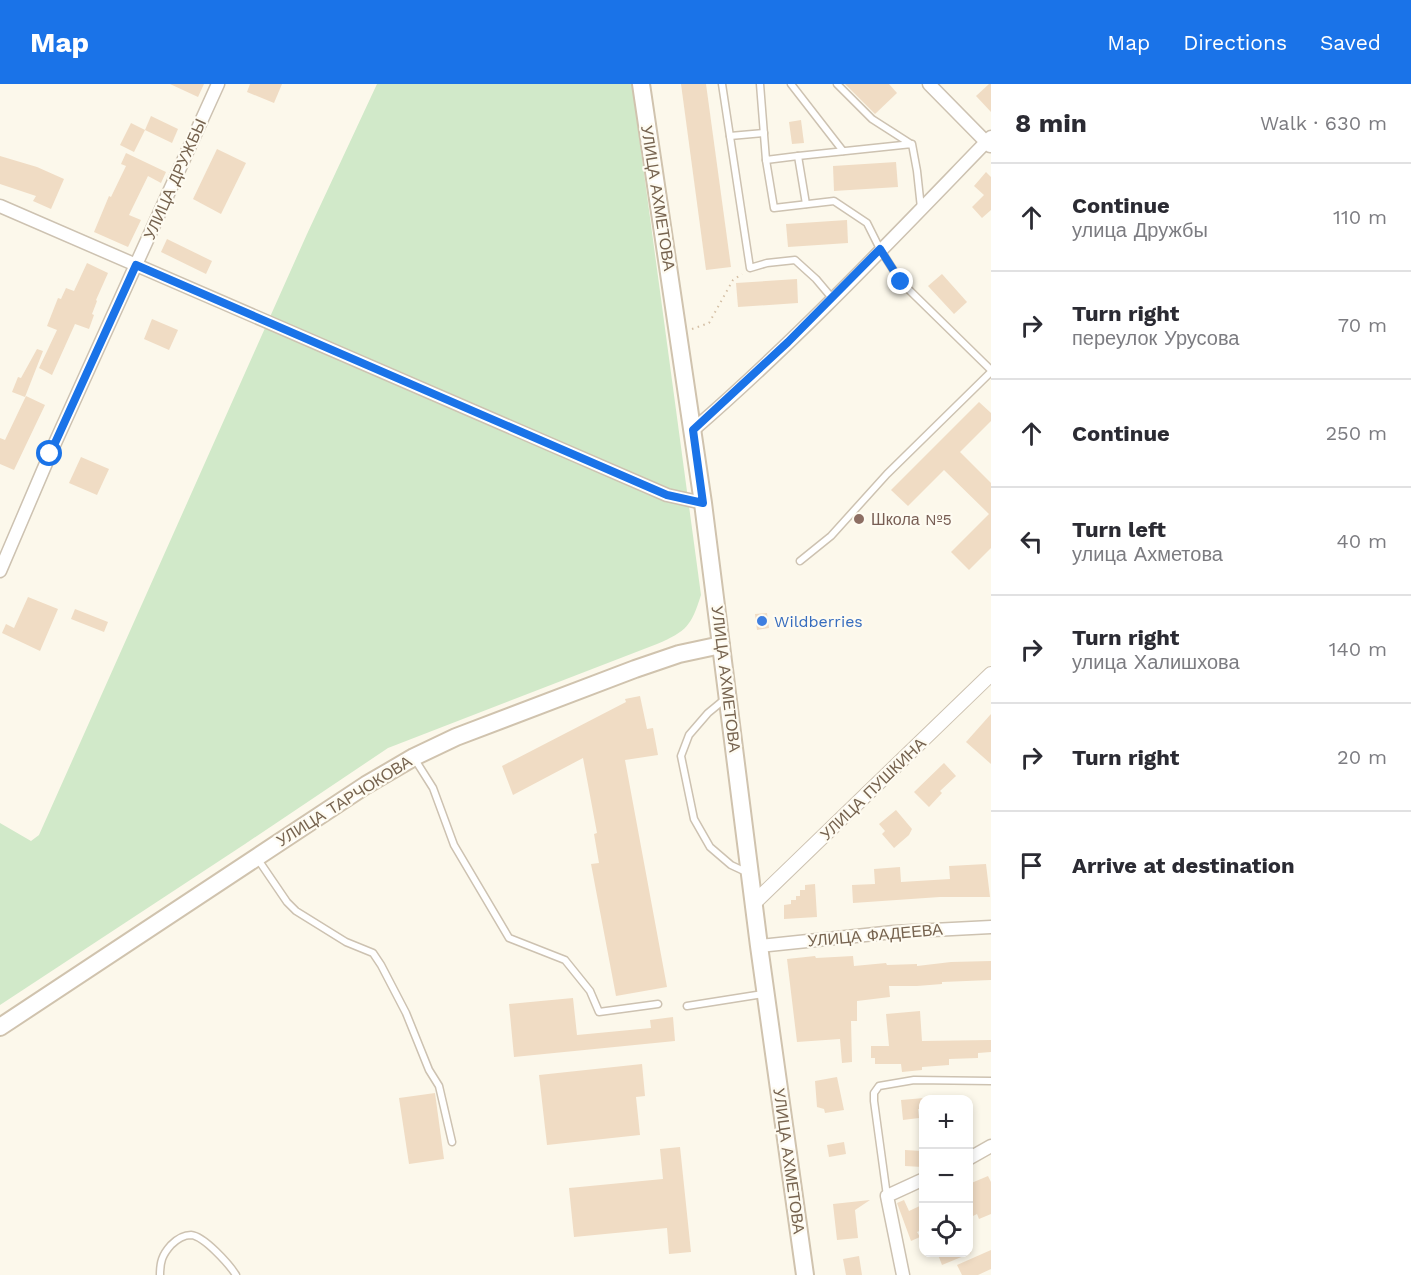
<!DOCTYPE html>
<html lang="en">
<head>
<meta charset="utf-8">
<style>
	body { margin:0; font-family:"Work Sans",sans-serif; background:#f2f2f3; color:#2b2b33 }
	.controls { position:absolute; right:18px; bottom:18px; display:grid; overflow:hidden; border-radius:12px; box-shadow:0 3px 9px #0003 }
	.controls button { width:54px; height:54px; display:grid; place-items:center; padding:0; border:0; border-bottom:2px solid #e1e1e2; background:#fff; color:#2b2b33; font:30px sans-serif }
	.stop { position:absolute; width:18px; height:18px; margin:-14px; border:4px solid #1a73e8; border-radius:50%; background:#fff }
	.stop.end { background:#1a73e8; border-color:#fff; box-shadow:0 2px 6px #0008 }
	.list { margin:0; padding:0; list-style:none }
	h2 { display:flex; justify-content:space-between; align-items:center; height:78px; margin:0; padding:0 24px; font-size:26px }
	h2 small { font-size:20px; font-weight:400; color:#7c7c81 }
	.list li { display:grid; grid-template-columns:39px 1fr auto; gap:18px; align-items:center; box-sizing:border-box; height:108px; padding:0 24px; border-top:2px solid #e1e1e2 }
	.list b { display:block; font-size:22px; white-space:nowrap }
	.list p { margin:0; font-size:20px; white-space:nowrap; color:#7c7c81 }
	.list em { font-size:20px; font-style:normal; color:#7c7c81 }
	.icon { flex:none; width:33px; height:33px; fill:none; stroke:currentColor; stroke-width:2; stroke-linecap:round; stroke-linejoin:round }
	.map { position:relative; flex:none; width:991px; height:1191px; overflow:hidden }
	header { display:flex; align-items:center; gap:36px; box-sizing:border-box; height:84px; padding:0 30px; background:#1a73e8; color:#fff }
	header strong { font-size:28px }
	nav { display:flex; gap:33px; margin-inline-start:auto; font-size:21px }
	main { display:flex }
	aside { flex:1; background:#fff }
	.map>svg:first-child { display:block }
	.green { fill:#d1e9c9 }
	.building { fill:#f0dcc4 }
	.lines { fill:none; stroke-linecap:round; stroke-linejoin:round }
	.service-casing { stroke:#cdc2b1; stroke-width:9 }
	.minor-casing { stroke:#cdc2b1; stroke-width:15 }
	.tertiary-casing { stroke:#cdc2b1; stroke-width:16 }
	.secondary-casing { stroke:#d0c3ae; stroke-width:20 }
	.path { stroke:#d5c0a6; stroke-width:2; stroke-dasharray:1.5 4.5; stroke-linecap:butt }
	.service { stroke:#fff; stroke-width:6 }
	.minor { stroke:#fff; stroke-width:12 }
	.tertiary { stroke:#fff; stroke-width:14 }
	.secondary { stroke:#fff; stroke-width:16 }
	.route { stroke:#1a73e8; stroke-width:8 }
	.education-dot { fill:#8d6e63; stroke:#fefbf1; stroke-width:2 }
	.shop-dot { fill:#3f7fe0; stroke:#fefbf1; stroke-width:2 }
	.labels { text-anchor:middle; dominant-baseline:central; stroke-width:4.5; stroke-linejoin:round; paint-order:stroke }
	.street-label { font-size:16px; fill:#76634f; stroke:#fefbf1 }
	.education-label { font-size:16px; fill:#785e54; stroke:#fefbf1; text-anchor:start }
	.shop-label { font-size:16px; fill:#366cbe; stroke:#fefbf1; text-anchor:start }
</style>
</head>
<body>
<header>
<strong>Map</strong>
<nav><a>Map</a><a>Directions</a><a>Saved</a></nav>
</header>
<main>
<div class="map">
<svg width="991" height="1191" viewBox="0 0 991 1191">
	<rect width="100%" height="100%" fill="#fcf8eb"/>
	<path class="green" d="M377,0H632L701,511C691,542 687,547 657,560L388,664L245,760L0,921V739L31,757L39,751L307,150Z"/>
	<g class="building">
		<polygon points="170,0 204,0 198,13"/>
		<polygon points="250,0 282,0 274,19 247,8"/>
		<polygon points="681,0 706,0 731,183 706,186"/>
		<polygon points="845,0 889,0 897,9 875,30"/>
		<polygon points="989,0 991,0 991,28 976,12"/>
		<polygon points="151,32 178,45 172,59 145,46"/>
		<polygon points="801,36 804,59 792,60 789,38"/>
		<polygon points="131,39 145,46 134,68 120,61"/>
		<polygon points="217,65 246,79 221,130 193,115"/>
		<polygon points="126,69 166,88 161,99 148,92 129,131 141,136 128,163 94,148 109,112 111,113 126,82 121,80"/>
		<polygon points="0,72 37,83 64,95 51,125 33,117 36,112 0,100"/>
		<polygon points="896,78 898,103 834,107 833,82"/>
		<polygon points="986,88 991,93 991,126 982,134 972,123 984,111 974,102"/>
		<polygon points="847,136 848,159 788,163 786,140"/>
		<polygon points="167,155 212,177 206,190 161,168"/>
		<polygon points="87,179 108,189 96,216 97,217 92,230 94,231 89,245 75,240 52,291 39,284 57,246 47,242 58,214 61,215 66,204 74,207"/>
		<polygon points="942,190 967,218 954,230 928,202"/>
		<polygon points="797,195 798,219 738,223 736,199"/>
		<polygon points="152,235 178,246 169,266 144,255"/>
		<polygon points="37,265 43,267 25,313 12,308 18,293 21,294"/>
		<polygon points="26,312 45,321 14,386 0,380 0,354 5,356"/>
		<polygon points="979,318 991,329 991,337 960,368 991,399 991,464 969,486 951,468 989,430 944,386 908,422 891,406"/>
		<polygon points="81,373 109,385 97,411 69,399"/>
		<polygon points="28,513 58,525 40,567 2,549 6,540 14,544"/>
		<polygon points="75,525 108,538 104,548 71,535"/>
		<polygon points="767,529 769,544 757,546 755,530"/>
		<polygon points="640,612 647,645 653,644 658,671 625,676 667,903 616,912 591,780 599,779 594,750 597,749 583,674 513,711 502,682 626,618 625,615"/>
		<polygon points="991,630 991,680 966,658"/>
		<polygon points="944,679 956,692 940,707 942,709 929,723 914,708"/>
		<polygon points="896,726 912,745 909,751 894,764 882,750 885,747 879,740"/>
		<polygon points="986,780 990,813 940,813 853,819 852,801 875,800 874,785 900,783 901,798 950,795 949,782"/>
		<polygon points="815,800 817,833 784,835 784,821 791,820 791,816 796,816 796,812 800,812 800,806 805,806 805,801"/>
		<polygon points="815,872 816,874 853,872 854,882 886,879 887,881 917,880 917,882 951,878 991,877 991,896 942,898 942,900 917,902 889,902 890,913 857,917 857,937 851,937 852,978 842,979 840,955 797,958 787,875"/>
		<polygon points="573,914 577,951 651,944 650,936 673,933 675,957 514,973 509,920"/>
		<polygon points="920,927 922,957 991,956 991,968 978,969 978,974 949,975 949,981 922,983 922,986 902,988 901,980 875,980 875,974 871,974 871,962 889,962 886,930"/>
		<polygon points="642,980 645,1012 636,1013 640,1051 547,1061 539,991"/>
		<polygon points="837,993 844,1026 825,1029 824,1025 817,1023 815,997"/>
		<polygon points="435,1009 444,1075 409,1080 399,1014"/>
		<polygon points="924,1014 924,1025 918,1025 919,1034 903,1036 901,1016"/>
		<polygon points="844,1058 846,1070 829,1073 827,1061"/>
		<polygon points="680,1063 691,1168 669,1170 667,1144 574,1153 569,1104 663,1095 660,1065"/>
		<polygon points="905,1066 922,1067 922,1083 905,1082"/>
		<polygon points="988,1092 991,1098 991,1130 979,1135 977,1130 969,1134 969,1100"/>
		<polygon points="870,1116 855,1126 858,1154 837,1156 833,1120"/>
		<polygon points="904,1116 909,1127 924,1120 924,1145 917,1148 920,1153 911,1157 897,1119"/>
		<polygon points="991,1166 991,1185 978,1191 962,1191 957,1181"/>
		<polygon points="937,1168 971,1168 971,1169 942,1181"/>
		<polygon points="859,1172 862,1191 846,1191 843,1175"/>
	</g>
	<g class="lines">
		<defs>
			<g id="service">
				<polyline points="722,0 750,184 767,179 795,176 816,195 832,214"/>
				<polyline points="760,0 766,76 798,72"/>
				<polyline points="791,0 843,67"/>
				<polyline points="837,0 872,35 911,60"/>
				<polyline points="730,52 764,49"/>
				<polyline points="766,76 774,124 834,117 867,139 880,165 901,198 991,286"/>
				<polyline points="806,120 798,72 912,60 917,87 921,124"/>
				<polyline points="800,477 831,452 887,390 991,288"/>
				<polyline points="725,615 708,629 689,651 681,672 694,735 710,763 731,781 746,788"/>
				<polyline points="414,674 433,704 454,761 509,854 565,876 590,907 599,928 658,920"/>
				<polyline points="257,774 287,818 296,827 346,858 373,869 381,881 406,929 429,986 439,1002 452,1058"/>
				<polyline points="687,922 763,910"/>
				<polyline points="887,1112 874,1017 874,1009 879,1002 914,996 991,997"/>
				<path d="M160,1191C160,1178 162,1171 171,1161C176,1156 183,1151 191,1151C204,1152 229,1180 236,1191"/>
			</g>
			<g id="minor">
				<polyline points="929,0 990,62"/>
				<polyline points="0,122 667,411 703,419"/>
				<path d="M693,346C798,255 894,153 991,53"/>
				<polyline points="0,487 50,370 218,0"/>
				<polyline points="759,862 894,848 991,843"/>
				<polyline points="968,1075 991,1062"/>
				<polyline points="903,1191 887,1112 924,1095"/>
			</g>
			<polyline id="tertiary" points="754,819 991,590"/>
			<g id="secondary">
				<polyline points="641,0 703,419 759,862 805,1191"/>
				<polyline points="0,943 366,701 414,673 456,653 635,585 679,570 721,561"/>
			</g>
		</defs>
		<use href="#service" class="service-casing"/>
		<use href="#minor" class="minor-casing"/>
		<use href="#tertiary" class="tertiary-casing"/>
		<use href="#secondary" class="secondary-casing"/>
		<polyline class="path" points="692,245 709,239 733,196 742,190"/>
		<use href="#service" class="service"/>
		<use href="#minor" class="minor"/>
		<use href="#tertiary" class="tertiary"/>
		<use href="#secondary" class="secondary"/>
	</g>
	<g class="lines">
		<polyline class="route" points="50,370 136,181 667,411 703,419 693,346 788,258 880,165 901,198"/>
	</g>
	<circle class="education-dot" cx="859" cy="435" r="6"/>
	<circle class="shop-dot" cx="762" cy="537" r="6"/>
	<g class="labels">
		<g class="street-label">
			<text transform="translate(175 95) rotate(-66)">УЛИЦА ДРУЖБЫ</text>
			<text transform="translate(658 114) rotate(81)">УЛИЦА АХМЕТОВА</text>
			<text transform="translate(726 595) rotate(83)">УЛИЦА АХМЕТОВА</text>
			<text transform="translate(873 705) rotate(-44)">УЛИЦА ПУШКИНА</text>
			<text transform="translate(344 717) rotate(-32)">УЛИЦА ТАРЧОКОВА</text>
			<text transform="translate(875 851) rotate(-5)">УЛИЦА ФАДЕЕВА</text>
			<text transform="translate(789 1077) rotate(82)">УЛИЦА АХМЕТОВА</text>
		</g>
		<g class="education-label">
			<text x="871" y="435">Школа №5</text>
		</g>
		<g class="shop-label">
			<text x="774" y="537">Wildberries</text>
		</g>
	</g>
</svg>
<div class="controls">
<button>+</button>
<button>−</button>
<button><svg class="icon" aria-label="locate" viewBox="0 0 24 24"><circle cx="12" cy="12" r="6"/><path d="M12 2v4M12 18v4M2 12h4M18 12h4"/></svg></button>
</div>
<div class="stop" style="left:50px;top:370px"></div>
<div class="stop end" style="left:901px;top:198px"></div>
</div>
<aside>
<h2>8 min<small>Walk · 630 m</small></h2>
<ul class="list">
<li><svg class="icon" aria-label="ahead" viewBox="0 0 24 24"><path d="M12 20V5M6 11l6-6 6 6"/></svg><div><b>Continue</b><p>улица Дружбы</p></div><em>110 m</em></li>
<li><svg class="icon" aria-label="right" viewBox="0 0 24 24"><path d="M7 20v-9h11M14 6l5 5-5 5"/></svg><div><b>Turn right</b><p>переулок Урусова</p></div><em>70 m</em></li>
<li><svg class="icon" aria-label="ahead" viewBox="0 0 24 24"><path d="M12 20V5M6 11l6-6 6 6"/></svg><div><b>Continue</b></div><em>250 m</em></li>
<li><svg class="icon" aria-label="left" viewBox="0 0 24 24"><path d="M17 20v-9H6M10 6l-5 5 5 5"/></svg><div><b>Turn left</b><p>улица Ахметова</p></div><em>40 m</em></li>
<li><svg class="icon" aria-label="right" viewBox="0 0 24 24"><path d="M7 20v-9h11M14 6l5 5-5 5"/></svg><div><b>Turn right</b><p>улица Халишхова</p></div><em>140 m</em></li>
<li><svg class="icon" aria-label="right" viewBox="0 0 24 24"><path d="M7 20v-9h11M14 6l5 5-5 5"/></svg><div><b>Turn right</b></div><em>20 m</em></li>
<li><svg class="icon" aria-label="arrive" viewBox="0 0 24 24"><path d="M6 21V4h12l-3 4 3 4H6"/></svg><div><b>Arrive at destination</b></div></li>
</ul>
</aside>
</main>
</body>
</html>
